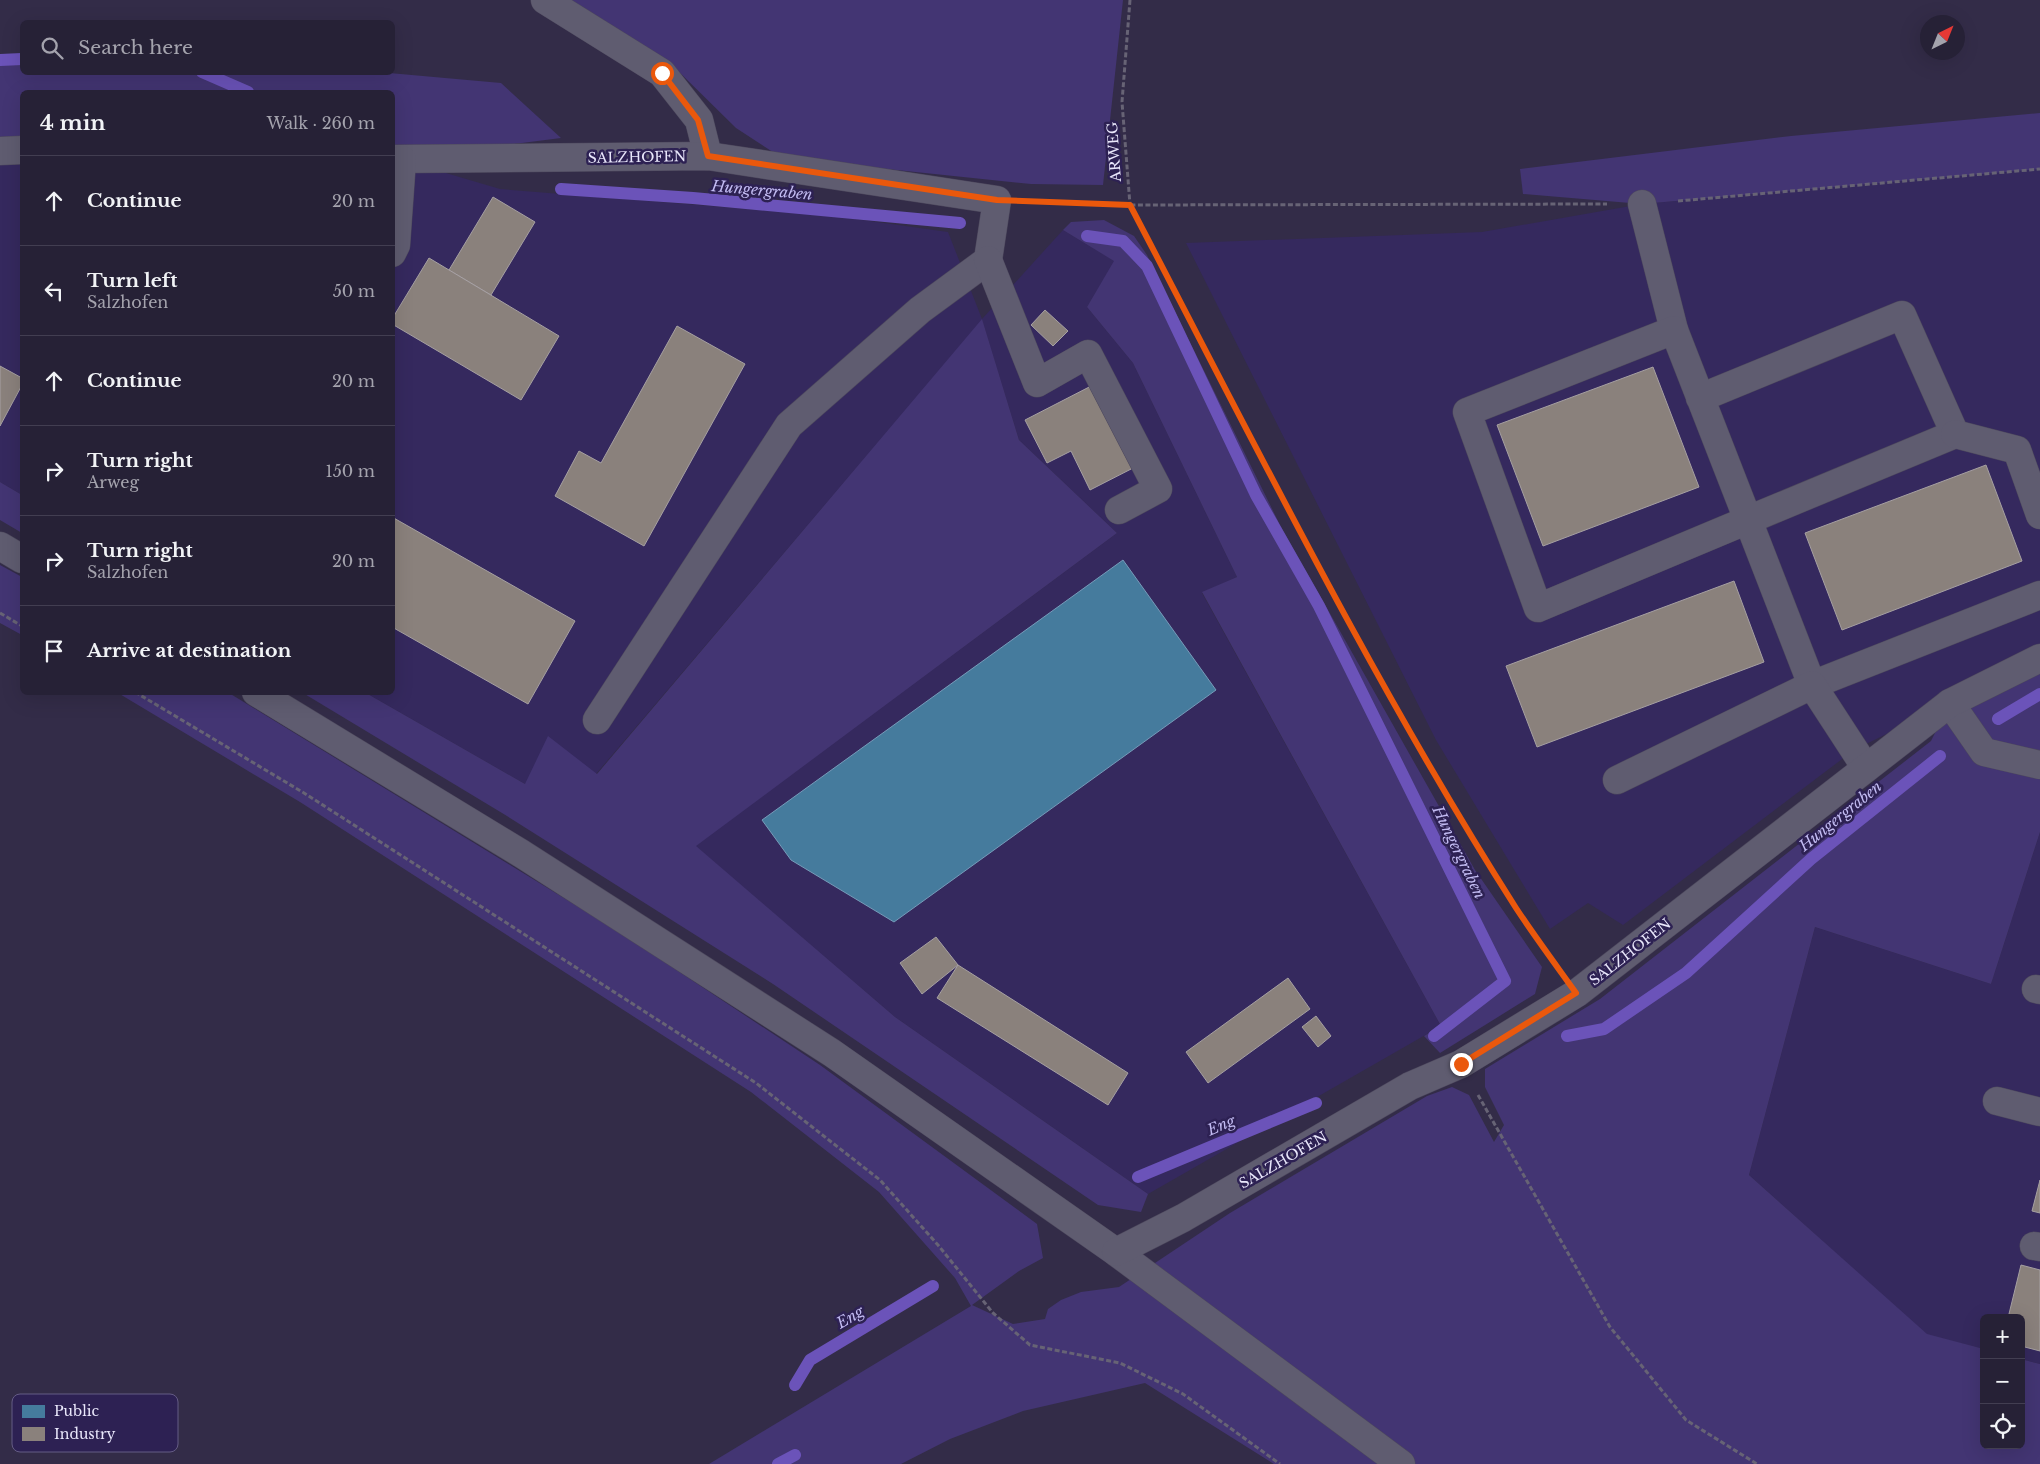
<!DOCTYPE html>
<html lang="en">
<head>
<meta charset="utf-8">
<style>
	body { margin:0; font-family:"Libre Baskerville",serif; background:#2e293e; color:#f1f3f6 }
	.controls { position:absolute; right:15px; bottom:15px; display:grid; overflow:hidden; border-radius:8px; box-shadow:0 5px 20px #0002 }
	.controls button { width:45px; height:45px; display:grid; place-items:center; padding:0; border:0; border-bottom:1px solid #423e51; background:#262136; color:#f1f3f6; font:25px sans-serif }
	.compass { position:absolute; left:1920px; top:15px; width:45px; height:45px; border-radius:50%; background:#262136; box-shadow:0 5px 20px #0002; rotate:43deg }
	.stop { position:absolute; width:15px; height:15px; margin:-11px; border:4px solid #ea580c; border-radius:50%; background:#fff }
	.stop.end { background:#ea580c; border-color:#fff; box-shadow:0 1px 5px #0008 }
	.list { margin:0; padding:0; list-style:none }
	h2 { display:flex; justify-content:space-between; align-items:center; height:65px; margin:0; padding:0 20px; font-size:21px }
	h2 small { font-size:16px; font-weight:400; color:#a4a3ad }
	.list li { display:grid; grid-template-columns:32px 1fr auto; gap:15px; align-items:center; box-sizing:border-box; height:90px; padding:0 20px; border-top:1px solid #423e51 }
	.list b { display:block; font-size:19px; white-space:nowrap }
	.list p { margin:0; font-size:16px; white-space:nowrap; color:#a4a3ad }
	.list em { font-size:16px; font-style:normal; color:#a4a3ad }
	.icon { flex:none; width:28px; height:28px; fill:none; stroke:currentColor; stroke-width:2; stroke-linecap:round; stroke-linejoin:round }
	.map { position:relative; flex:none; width:2040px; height:1464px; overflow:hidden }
	.search { position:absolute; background:#262136; box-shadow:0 5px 20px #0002; left:20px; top:20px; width:375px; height:55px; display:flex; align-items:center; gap:12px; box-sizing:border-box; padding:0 18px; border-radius:8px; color:#a4a3ad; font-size:19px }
	.panel { position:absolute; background:#262136; box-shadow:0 5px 20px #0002; left:20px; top:90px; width:375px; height:605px; border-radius:8px }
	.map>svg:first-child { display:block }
	.built { fill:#35295e }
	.green { fill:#433573 }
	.public { fill:#457b9d; stroke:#769bb9 }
	.industry { fill:#8a817c; stroke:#a6a0a2 }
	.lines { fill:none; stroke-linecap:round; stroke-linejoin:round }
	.stream { stroke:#6b53b9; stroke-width:12 }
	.minor-casing { stroke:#4d485d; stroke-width:29 }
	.path { stroke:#676375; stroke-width:3; stroke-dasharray:5 2.5; stroke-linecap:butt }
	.minor { stroke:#5f5c70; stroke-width:28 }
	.route { stroke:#ea580c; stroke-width:6 }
	.labels { text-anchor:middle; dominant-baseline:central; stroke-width:5; stroke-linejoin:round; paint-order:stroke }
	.street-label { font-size:14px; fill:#e9e7fb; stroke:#2d2153 }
	.water-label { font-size:15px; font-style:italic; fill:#c2bbf2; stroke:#2d2153 }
	.key { fill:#2d2153; stroke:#655c85; stroke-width:1 }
	.key-label { font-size:14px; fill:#e9e7fb }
</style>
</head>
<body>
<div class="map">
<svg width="2040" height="1464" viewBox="0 0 2040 1464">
	<rect width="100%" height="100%" fill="#332c48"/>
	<g class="built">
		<polygon points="22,150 22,495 0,482 0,151"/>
		<polygon points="393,159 402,160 500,189 834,216 948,232 982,319 1063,230 1115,261 1087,307 1133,363 1237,577 1202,593 1441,1026 1148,1194 895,1017 695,846 1117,533 1019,440 982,320 596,774 525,784 366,693 392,692"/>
		<polygon points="2040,169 2040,658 1854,750 1623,925 1588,903 1550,929 1436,740 1186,243 1482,232 1642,204"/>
		<polygon points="2040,832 2040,1364 2021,1359 2021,1318 1984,1318 1984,1349 1927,1335 1749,1175 1815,927 1991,984"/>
	</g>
	<g class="green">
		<polygon points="547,0 1123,0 1103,185 1031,184 782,158 736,128 671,64"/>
		<polygon points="22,59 22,72 378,72 501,83 561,138 393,159 392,92 22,92 22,150 0,151 0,60"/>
		<polygon points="2040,113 2040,169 1642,204 1523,194 1520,169 1791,136"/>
		<polygon points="1104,220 1134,236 1147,255 1280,525 1475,870 1542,967 1535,994 1440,1053 1424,1036 1441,1026 1202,592 1237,577 1133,363 1087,307 1114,261 1063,230 1071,222"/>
		<polygon points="982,319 1019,440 1117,533 696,846 895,1017 1148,1194 1141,1212 1098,1205 773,984 507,816 303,693 366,693 525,784 548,736 597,774"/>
		<polygon points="0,482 22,495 22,533 0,520"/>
		<polygon points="0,565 22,577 22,635 0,623"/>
		<polygon points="2040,658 2040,832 1991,984 1815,927 1749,1175 1927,1334 1984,1349 1984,1445 2021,1445 2021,1359 2040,1364 2040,1464 1274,1464 1145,1383 1023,1411 950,1439 901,1464 709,1464 971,1306 955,1278 879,1192 751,1092 300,802 118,693 229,693 613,928 820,1065 1037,1224 1043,1258 1019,1271 972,1305 1013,1324 1045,1319 1048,1309 1061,1300 1081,1292 1119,1287 1230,1213 1427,1096 1452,1087 1469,1095 1494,1142 1504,1125 1485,1087 1485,1069 1600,999 1931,741 1950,703"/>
	</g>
	<polygon class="public" points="1123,560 1216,690 894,922 791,860 762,820"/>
	<g class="industry">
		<polygon points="493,197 535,222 491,295 449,270"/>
		<polygon points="429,258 559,336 521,400 392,324 392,319"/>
		<polygon points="1045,310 1068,331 1053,346 1031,325"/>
		<polygon points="677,326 745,364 644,546 555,496 579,451 601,463"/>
		<polygon points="0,366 22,378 22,385 0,426"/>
		<polygon points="1653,367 1699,487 1543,546 1497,425"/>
		<polygon points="1095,384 1137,466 1090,490 1071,451 1047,463 1025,420"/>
		<polygon points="1986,465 2022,561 1842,630 1805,533"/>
		<polygon points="392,517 575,621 528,704 392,627"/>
		<polygon points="1734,581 1764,662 1537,747 1506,666"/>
		<polygon points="936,937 958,965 922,994 900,963"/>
		<polygon points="958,965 1128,1073 1108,1105 937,998"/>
		<polygon points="1288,978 1310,1009 1208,1083 1186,1052"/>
		<polygon points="1316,1016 1331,1036 1318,1047 1302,1027"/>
		<polygon points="2040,1180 2040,1213 2032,1211"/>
		<polygon points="2021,1265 2040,1270 2040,1351 2021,1346 2021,1318 2008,1318"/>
	</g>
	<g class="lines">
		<g class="stream">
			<polyline points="0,60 22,59"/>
			<polyline points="202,72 248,92"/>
			<polyline points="561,189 693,198 960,223"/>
			<polyline points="1087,236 1123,241 1147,266 1256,495 1319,606 1505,981 1434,1036"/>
			<polyline points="1998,719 2040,694"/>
			<polyline points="1567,1036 1604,1029 1686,973 1811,859 1940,756"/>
			<polyline points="1138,1177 1316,1103"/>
			<polyline points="795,1385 810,1360 933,1286"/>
			<polyline points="778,1464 795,1455"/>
		</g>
		<defs>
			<g id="minor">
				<polyline points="545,0 662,73 699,120 708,156"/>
				<polyline points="0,151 22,150"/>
				<polyline points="392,159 708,156 997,200 988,260 920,310 789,425 597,720"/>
				<polyline points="1642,204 1674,330"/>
				<polyline points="392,253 396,245 402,160"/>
				<polyline points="988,260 1037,383 1088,354 1158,489 1119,510"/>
				<polyline points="1700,398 1902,315 1955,434 1748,520 1674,330 1467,412 1538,608 1748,520 1812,685 2040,595"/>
				<polyline points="1955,434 2017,450 2040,515"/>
				<polyline points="0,546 22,559"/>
				<polyline points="256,692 522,854 832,1053 1116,1252 1401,1464"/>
				<polyline points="1950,703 1984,752 2040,765"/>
				<polyline points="1617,780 1812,685 1866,768"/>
				<polyline points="2036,989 2040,990"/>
				<polyline points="1997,1101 2040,1112"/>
				<polyline points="2034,1246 2040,1247"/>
				<polyline points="1116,1252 1183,1218 1410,1086 1461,1064 1577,993 1950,703 2040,658"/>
			</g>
		</defs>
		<use href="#minor" class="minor-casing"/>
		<g class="path">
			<polyline points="1130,0 1122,102 1130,205 1302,534 1417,746 1517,910 1556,964"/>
			<polyline points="1033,201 1130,205 1607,204"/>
			<polyline points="1678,201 2040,169"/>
			<polyline points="0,613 22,626"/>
			<polyline points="135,692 304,793 756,1083 880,1180 938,1245 993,1313 1030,1345 1120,1363 1183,1394 1280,1464"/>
			<polyline points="1478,1095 1610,1327 1686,1420 1757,1464"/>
		</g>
		<use href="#minor" class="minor"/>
	</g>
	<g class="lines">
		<path class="route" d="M662,73L698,120L708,156L997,200L1130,205C1254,442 1372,682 1516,908C1535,937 1556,965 1576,993L1461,1064"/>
	</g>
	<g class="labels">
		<g class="street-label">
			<text transform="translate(1114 152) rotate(-94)">ARWEG</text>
			<text transform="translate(637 157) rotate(-1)">SALZHOFEN</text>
			<text transform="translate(1630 952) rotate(-38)">SALZHOFEN</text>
			<text transform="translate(1283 1160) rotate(-30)">SALZHOFEN</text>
		</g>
		<g class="water-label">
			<text transform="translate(762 190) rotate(5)">Hungergraben</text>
			<text transform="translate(1840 816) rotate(-39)">Hungergraben</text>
			<text transform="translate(1459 852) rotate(64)">Hungergraben</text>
			<text transform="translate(1221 1125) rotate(-23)">Eng</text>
			<text transform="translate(850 1317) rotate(-31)">Eng</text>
		</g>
	</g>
	<rect x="12" y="1394" width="166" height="58" rx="8" class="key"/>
	<rect x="22" y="1405" width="23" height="13" fill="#457b9d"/>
	<rect x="22" y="1427" width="23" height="14" fill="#8a817c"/>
	<g class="key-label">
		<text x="54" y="1416">Public</text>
		<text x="54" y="1439">Industry</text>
	</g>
</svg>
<div class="controls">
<button>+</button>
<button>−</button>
<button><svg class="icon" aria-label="locate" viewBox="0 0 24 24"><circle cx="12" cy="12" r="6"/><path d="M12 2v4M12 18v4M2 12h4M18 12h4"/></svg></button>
</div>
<svg class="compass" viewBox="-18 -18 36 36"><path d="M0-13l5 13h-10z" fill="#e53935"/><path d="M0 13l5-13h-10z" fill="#a4a3ad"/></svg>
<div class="stop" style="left:662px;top:73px"></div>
<div class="stop end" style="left:1461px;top:1064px"></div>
<div class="search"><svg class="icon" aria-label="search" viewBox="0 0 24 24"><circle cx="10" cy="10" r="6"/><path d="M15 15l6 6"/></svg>Search here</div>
<section class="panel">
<h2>4 min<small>Walk · 260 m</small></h2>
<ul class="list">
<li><svg class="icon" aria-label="ahead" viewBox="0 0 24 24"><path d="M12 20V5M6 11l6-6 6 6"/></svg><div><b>Continue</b></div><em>20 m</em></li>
<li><svg class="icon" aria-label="left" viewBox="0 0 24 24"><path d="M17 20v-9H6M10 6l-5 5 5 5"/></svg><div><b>Turn left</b><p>Salzhofen</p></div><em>50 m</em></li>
<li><svg class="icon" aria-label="ahead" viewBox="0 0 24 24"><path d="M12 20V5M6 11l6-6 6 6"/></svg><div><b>Continue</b></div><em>20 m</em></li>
<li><svg class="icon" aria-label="right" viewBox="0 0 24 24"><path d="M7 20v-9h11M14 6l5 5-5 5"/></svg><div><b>Turn right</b><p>Arweg</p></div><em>150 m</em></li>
<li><svg class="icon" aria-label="right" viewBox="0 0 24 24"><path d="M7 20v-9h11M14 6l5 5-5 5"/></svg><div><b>Turn right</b><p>Salzhofen</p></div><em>20 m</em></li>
<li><svg class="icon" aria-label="arrive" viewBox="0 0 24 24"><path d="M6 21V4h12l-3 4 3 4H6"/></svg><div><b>Arrive at destination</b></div></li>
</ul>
</section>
</div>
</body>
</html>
